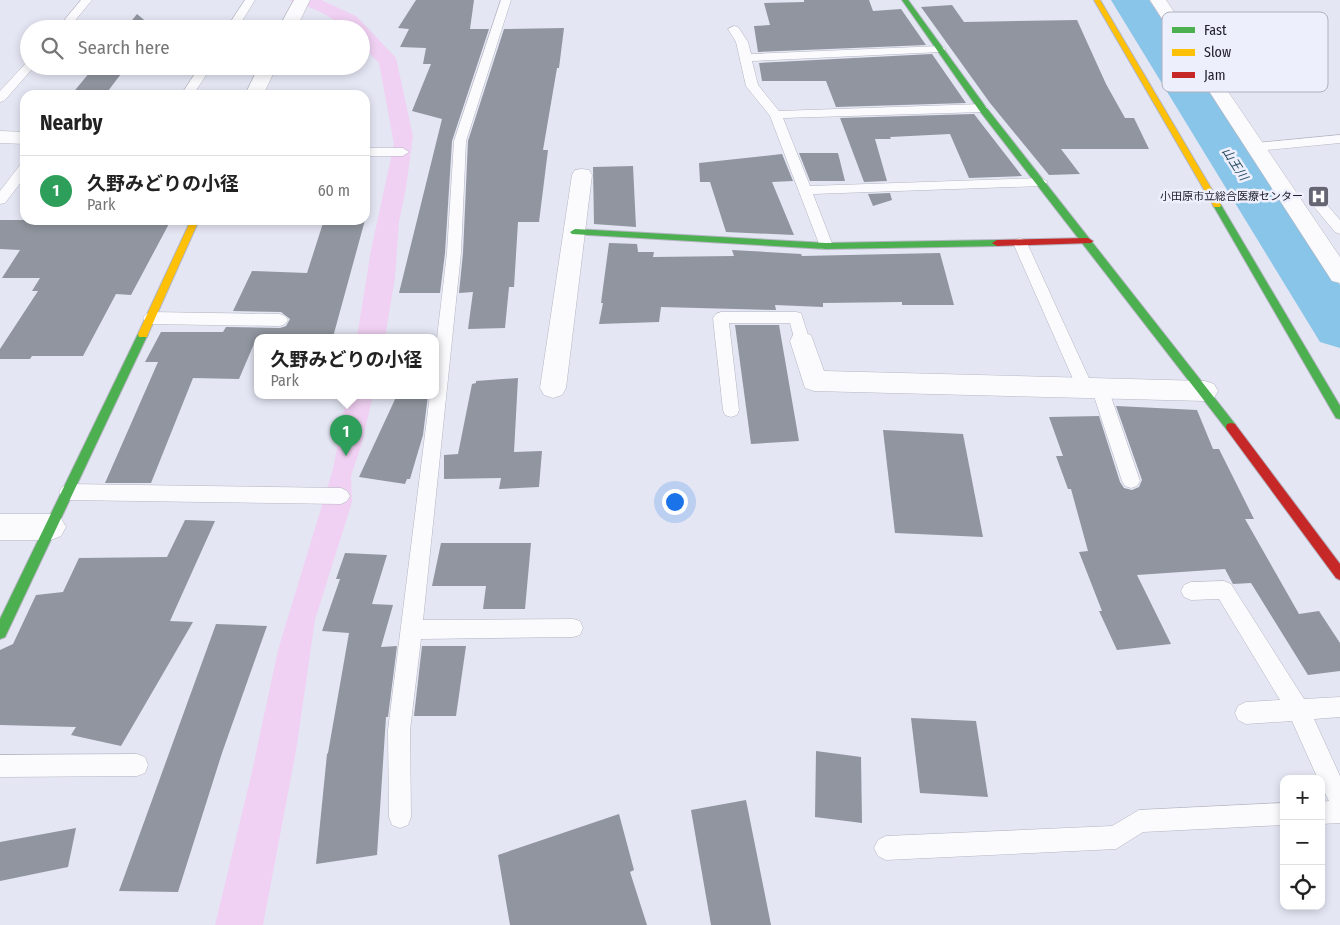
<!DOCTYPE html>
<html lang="en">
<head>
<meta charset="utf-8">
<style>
	body { margin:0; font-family:"Fira Sans Condensed","Noto Sans JP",sans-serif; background:#f6f6f6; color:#222 }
	.controls { position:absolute; right:15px; bottom:15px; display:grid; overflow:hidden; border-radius:10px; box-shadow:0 2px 8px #0003 }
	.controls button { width:45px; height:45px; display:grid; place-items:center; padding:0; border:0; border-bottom:1px solid #e0e0e0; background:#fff; color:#222; font:25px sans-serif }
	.you { position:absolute; left:674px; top:501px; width:18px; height:18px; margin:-12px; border:4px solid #fff; border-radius:50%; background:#1a73e8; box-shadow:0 0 0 8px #1a73e833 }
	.badge { display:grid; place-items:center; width:32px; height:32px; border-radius:50%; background:#db2777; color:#fff; font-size:16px; font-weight:700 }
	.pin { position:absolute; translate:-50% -41px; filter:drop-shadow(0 1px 2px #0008) }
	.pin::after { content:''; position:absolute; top:26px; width:18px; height:15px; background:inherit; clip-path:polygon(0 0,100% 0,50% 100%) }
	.popup { position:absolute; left:254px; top:334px; width:185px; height:65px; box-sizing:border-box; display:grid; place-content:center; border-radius:10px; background:#fff; filter:drop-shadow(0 1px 4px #0005); font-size:16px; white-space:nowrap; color:#767676 }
	.popup b { font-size:19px; color:#222 }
	.popup::after { content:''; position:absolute; left:50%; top:100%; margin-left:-10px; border:10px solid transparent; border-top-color:#fff }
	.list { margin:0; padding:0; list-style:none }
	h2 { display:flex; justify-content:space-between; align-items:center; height:65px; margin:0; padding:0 20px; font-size:21px }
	h2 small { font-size:16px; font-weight:400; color:#767676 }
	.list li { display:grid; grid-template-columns:32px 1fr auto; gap:15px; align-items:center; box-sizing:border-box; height:70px; padding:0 20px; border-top:1px solid #e0e0e0 }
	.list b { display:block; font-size:19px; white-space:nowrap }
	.list p { margin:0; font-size:16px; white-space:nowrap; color:#767676 }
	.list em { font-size:16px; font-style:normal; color:#767676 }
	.icon { flex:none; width:28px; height:28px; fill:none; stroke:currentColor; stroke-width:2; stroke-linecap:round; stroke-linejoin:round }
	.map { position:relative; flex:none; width:1340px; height:925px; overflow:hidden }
	.search { position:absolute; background:#fff; box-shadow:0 2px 8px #0003; left:20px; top:20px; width:350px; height:55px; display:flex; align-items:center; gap:12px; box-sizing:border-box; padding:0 18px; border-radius:28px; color:#767676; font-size:19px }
	.panel { position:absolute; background:#fff; box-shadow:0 2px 8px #0003; left:20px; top:90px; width:350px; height:135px; border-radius:15px }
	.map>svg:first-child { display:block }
	.green { fill:#f1d1f3 }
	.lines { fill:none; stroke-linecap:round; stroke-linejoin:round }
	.river { fill:#88c5e8; fill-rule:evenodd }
	.building { fill:#90959f }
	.lane-casing { stroke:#b4b5c1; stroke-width:1 }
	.street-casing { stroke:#b4b5c1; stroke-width:1 }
	.fast-casing { stroke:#b4b5c1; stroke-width:2 }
	.slow-casing { stroke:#b4b5c1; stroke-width:2 }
	.jam-casing { stroke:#b4b5c1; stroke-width:2 }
	.lane { fill:#fbfbfd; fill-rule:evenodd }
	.street { fill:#fbfbfd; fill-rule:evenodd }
	.fast { fill:#4caf50; fill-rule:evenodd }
	.slow { fill:#ffc107; fill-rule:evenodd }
	.jam { fill:#c62828; fill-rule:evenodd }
	.labels { text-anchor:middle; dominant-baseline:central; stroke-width:5; stroke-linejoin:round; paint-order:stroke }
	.far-poi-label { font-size:11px; fill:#20212d; stroke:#edeffc; text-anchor:end }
	.far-water-label { font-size:12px; font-style:italic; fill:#23495c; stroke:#edeffc }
	.key { fill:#edeffc; stroke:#b0b1be; stroke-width:1 }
	.key-label { font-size:14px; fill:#20212d }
</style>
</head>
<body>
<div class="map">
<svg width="1340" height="925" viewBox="0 0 1340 925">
	<rect width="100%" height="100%" fill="#e4e6f4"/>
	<g class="green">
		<path d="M288,0H321L356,16L396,58L413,136L406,188L399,222L395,278L385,337H357L371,250L394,144L379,63L361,45V29H345C330,14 308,6 288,0Z"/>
		<polygon points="347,395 373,395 362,443 351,476 352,502 315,620 296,751 263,925 215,925 251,776 278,650 333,469"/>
	</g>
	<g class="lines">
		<polygon class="river" points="1111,0 1149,0 1340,285 1340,348 1320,342"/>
	</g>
	<g class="building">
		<polygon points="416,0 474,0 470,29 489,29 452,141 445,253 440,293 399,293 442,119 412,111 431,64 423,64 426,48 400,47 409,29 398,28"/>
		<polygon points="804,0 869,0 873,11 901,9 926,45 758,52 754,26 770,25 764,3 804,2"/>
		<polygon points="952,5 964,22 1077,20 1106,84 1125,118 1134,118 1149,149 1061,149 1080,174 1049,175 990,103 921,7"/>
		<polygon points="137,14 155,29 125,29"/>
		<polygon points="564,28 559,68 557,68 543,150 548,150 539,222 518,222 514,287 509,287 505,328 468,329 473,292 459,293 463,253 468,141 504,29"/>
		<polygon points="932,54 966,103 836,107 826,81 762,81 759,63"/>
		<polygon points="95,66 127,66 105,95 71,95"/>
		<polygon points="974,114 1022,176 969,178 950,134 890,137 891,139 875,139 887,181 864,182 840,118"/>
		<polygon points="799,153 838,153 845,181 810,181"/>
		<polygon points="782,154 793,181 772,182 794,235 726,232 710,182 700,182 699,163"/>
		<polygon points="633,166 636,227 594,224 593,167"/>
		<polygon points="890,193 892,200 873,206 868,194"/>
		<polygon points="0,220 171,220 131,295 116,294 83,356 32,356 30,359 0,359 0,349 38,291 32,291 40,278 2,278 20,250 0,249"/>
		<polygon points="324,220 365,220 333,337 257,337 239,379 193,378 151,483 105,483 158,362 145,362 161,332 223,332 226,327 280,328 286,326 290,319 281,312 233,311 252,271 307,273"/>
		<polygon points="609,243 637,244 638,252 654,252 653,257 734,256 732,250 801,254 802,256 940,253 954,305 902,305 902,302 823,303 823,307 775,305 776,310 661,307 659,322 599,324 603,303 601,303"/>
		<polygon points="735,325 779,325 799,441 751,444"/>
		<polygon points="518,378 514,452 542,451 539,487 499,489 501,478 444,479 444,455 458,454 472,384 476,383 476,381"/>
		<polygon points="397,395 428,395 423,435 410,479 407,479 405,484 359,477"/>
		<polygon points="1116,406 1197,410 1213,449 1219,449 1254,519 1245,519 1299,614 1319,611 1340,643 1340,671 1308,675 1251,583 1233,584 1225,569 1137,575 1171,644 1117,650 1099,611 1102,611 1079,552 1088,551 1071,489 1068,489 1056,456 1063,456 1049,417 1099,416 1120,482 1124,488 1132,490 1139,487 1142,480"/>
		<polygon points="883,430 963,434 983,537 895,533"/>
		<polygon points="185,520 215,521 170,621 193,622 121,746 71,735 76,727 0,725 0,650 13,644 36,595 63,592 79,558 167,557"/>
		<polygon points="441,543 531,543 525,609 483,609 486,586 432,586"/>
		<polygon points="345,553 387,555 372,604 393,605 381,647 397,646 388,717 386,717 377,855 316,864 327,754 328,753 349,633 322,631 340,579 336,579"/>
		<polygon points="216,624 267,626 222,753 178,892 119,891"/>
		<polygon points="422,646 466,646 456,716 414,716"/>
		<polygon points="911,718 976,721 988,797 920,793"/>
		<polygon points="816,751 861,757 862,823 815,817"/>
		<polygon points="746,800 771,925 711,925 691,810"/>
		<polygon points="619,814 634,870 630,872 647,925 510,925 498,855"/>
		<polygon points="76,828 68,867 0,881 0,842"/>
	</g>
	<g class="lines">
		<defs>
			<g id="lane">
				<polygon points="81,0 92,0 68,29 57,29"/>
				<polygon points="245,0 255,0 237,29 226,29"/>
				<polygon points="501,0 511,0 466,141 461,253 423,620 573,619 580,621 583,628 580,635 573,637 421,639 410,730 411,817 408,825 400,828 392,825 389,817 388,730 430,395 435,395 435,355 447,253 454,141"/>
				<polygon points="734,26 738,27 748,42 751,54 940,46 946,49 940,52 752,61 758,85 779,111 982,104 988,108 982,112 783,118 810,186 1041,178 1048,182 1041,186 813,194 833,246 831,249 821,249 770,116 746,86 736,42 728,29"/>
				<polygon points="29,63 29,66 35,66 33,68 4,101 0,102 0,91 25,64"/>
				<polygon points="200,66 212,66 193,95 181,95"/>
				<polygon points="1340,135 1340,143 1256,151 1250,147 1256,143"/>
				<polygon points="365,148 403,148 409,152 403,156 365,156"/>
				<polygon points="25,164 25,177 5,203 0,204 0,191 20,165"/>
				<polygon points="1317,198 1322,199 1340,220 1340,234 1335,232 1310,202 1312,199"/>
				<polygon points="1020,238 1025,240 1027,243 1093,387 1094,384 1100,382 1106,384 1108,388 1140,481 1137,486 1131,488 1125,486 1122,481 1092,390 1091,392 1085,394 1079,392 1077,388 1013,243 1015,240"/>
				<polygon points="151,312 280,314 285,316 288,320 285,324 280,326 151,324 146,322 143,318 146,314"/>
				<polygon points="721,312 796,312 801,313 810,341 808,345 802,347 796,345 790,323 729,323 739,410 737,415 731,417 725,415 723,410 713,318 716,314"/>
				<polygon points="68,484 341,488 347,491 350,496 347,501 341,504 68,500 62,497 59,492 62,487"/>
				<polygon points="1224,581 1231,584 1304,699 1340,697 1340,717 1314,719 1340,776 1340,823 1321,824 1321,802 1329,801 1321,785 1321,779 1318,779 1292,721 1246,724 1238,720 1235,713 1238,706 1246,702 1280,700 1219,599 1191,600 1184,597 1181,591 1184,585 1191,582"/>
				<polygon points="137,754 145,757 148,765 145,773 137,776 0,777 0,755"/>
				<polygon points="1284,803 1284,825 1143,832 1116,849 886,860 878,856 874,848 878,840 886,836 1112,826 1139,810"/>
			</g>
			<g id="street">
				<polygon points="294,0 310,0 296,29 278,29"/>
				<polygon points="1150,0 1166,0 1340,257 1340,283 1332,281"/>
				<polygon points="259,66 277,66 263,95 245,95"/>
				<polygon points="0,131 25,132 25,144 0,143"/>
				<polygon points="582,169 589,170 592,175 566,388 562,395 553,398 544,395 540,388 572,175 575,170"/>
				<polygon points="802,332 811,335 824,371 1205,381 1214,384 1218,391 1214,398 1205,401 814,391 805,388 790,341 793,335"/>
				<polygon points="0,514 51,514 61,518 66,527 61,536 51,540 0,540"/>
			</g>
			<g id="fast">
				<polygon points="902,0 908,0 985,106 1235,424 1236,427 1235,430 1227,430 979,110"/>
				<polygon points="1217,202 1221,205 1340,406 1340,419 1336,418 1213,205"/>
				<polygon points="575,229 826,243 997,240 1002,243 997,246 826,249 572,234 570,232"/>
				<polygon points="143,330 148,334 5,637 0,639 0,619 138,334"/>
			</g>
			<g id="slow">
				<polygon points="1094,0 1100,0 1221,205 1220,207 1214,207 1213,205"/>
				<polygon points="191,220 199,220 148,334 147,337 139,337 138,334"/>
			</g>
			<g id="jam">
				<polygon points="1088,238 1093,241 1091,243 997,246 992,243 997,240"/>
				<polygon points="1231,423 1235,424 1340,564 1340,580 1336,578 1227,430 1226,427 1227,424"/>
			</g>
		</defs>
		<use href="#lane" class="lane-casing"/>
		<use href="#street" class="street-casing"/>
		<use href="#fast" class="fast-casing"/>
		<use href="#slow" class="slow-casing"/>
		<use href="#jam" class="jam-casing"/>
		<use href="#lane" class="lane"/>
		<use href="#street" class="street"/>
		<use href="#fast" class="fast"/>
		<use href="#slow" class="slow"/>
		<use href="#jam" class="jam"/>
	</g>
	<defs>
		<symbol id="hospital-square" viewBox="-11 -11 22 22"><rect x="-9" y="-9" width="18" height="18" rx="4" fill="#656673" stroke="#edeffc"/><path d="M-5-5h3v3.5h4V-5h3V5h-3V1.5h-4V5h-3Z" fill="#fff"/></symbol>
	</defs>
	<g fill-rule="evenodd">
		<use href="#hospital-square" x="1306" y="184" width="25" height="25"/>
	</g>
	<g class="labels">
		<g class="far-poi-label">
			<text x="1303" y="196">小田原市立総合医療センター</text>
		</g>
		<g class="far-water-label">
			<text transform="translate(1235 164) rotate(57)">山王川</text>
		</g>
	</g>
	<rect x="1162" y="12" width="166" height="80" rx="8" class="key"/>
	<rect x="1172" y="27" width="23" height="6" fill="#4caf50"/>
	<rect x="1172" y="49" width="23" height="7" fill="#ffc107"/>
	<rect x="1172" y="72" width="23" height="6" fill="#c62828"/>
	<g class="key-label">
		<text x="1204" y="35">Fast</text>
		<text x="1204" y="57">Slow</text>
		<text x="1204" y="80">Jam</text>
	</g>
</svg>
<div class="controls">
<button>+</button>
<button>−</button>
<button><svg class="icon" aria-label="locate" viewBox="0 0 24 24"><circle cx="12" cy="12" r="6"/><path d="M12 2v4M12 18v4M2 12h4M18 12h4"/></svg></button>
</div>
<div class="you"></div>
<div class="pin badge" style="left:346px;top:456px;background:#2e9e5b">1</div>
<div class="popup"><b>久野みどりの小径</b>Park</div>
<div class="search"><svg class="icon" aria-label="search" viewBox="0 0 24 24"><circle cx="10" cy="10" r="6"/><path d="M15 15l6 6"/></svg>Search here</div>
<section class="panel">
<h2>Nearby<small></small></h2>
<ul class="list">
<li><span class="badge" style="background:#2e9e5b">1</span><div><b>久野みどりの小径</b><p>Park</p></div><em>60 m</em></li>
</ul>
</section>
</div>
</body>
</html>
